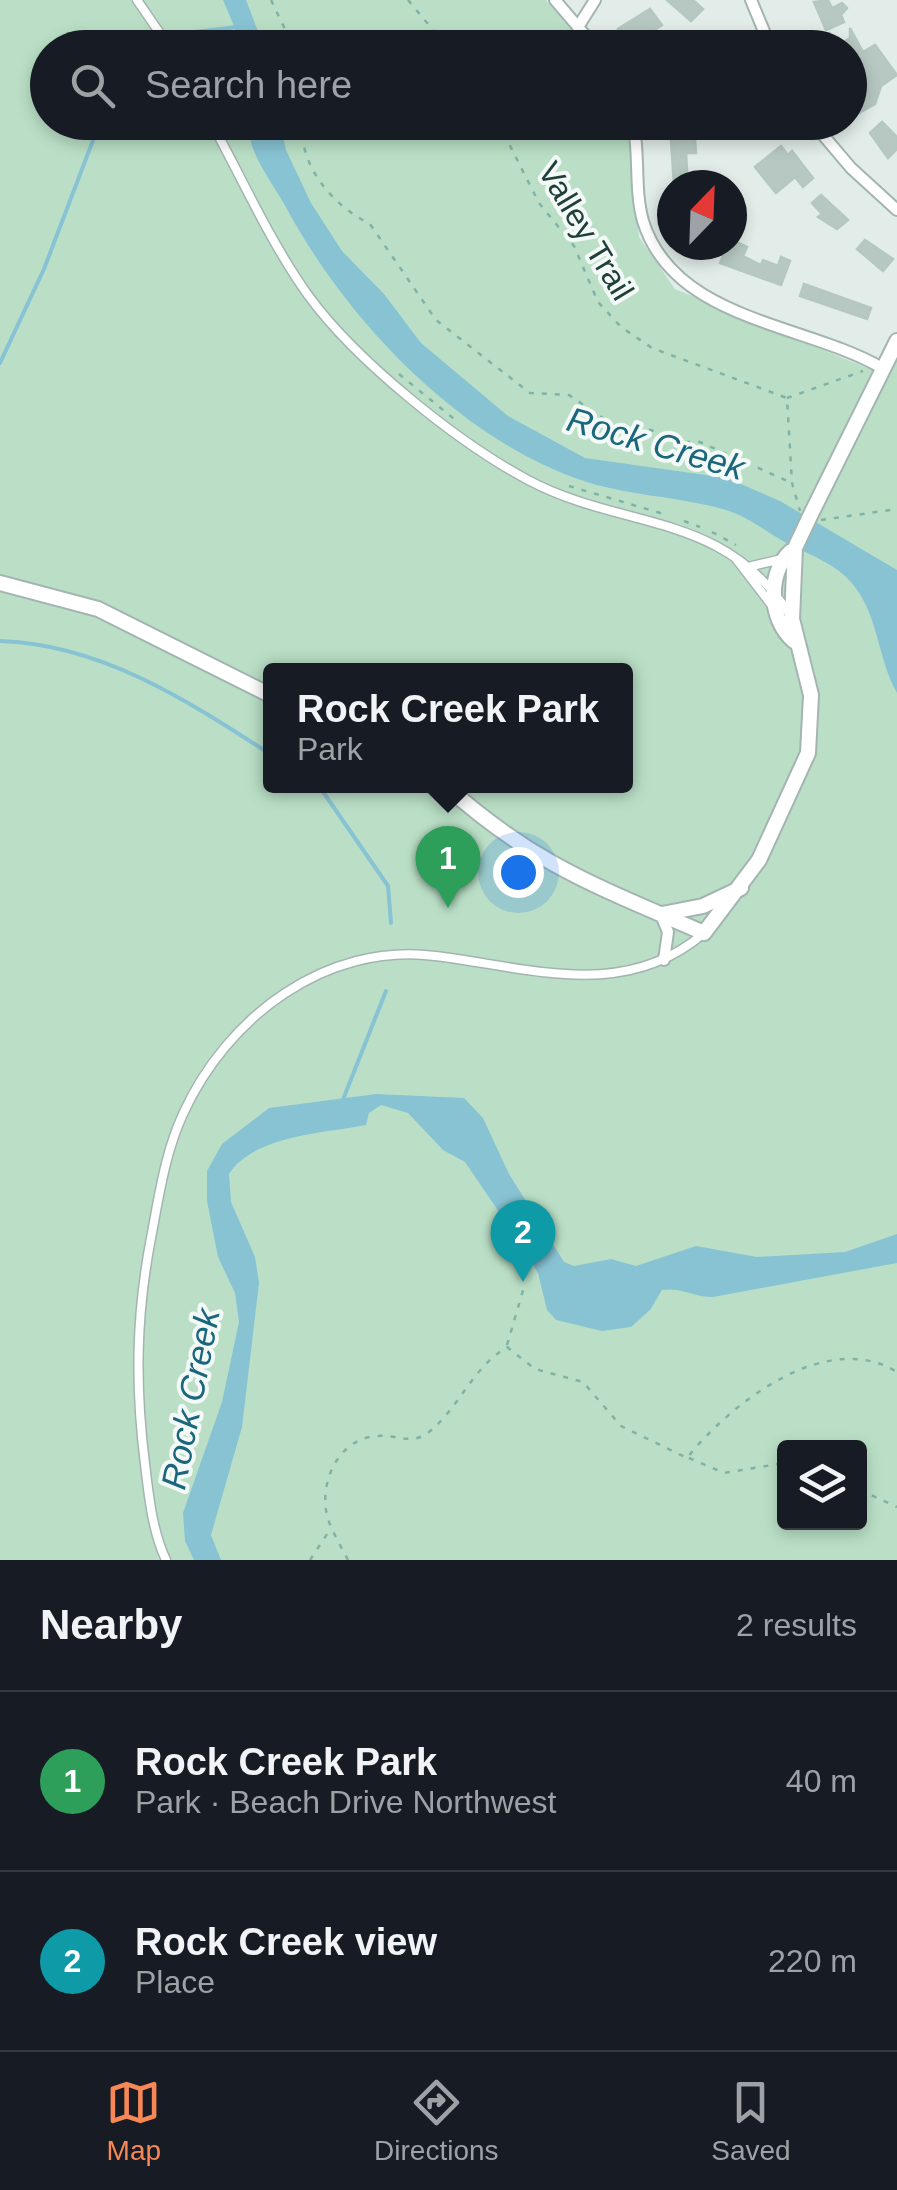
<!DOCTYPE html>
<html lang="en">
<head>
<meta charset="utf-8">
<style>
	body { margin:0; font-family:Helvetica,sans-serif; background:#242831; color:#f1f3f6 }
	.controls { position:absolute; right:30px; bottom:30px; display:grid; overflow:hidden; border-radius:10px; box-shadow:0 5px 15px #0003 }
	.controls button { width:90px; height:90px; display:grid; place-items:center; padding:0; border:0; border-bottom:2px solid #363941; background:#171b24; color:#f1f3f6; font:50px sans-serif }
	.compass { position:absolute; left:657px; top:170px; width:90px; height:90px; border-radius:50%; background:#171b24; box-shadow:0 5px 15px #0003; rotate:23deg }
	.you { position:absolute; left:518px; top:872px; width:35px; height:35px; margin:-25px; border:8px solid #fff; border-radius:50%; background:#1a73e8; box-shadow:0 0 0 15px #1a73e833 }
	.badge { display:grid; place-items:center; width:65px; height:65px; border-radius:50%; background:#f78856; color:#fff; font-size:32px; font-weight:700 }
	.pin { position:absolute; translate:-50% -82px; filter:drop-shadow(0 2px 5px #0008) }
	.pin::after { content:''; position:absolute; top:52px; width:35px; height:30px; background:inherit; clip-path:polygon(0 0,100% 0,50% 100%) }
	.popup { position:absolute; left:263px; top:663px; width:370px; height:130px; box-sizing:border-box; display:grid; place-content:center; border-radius:10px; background:#171b24; filter:drop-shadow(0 2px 8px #0005); font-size:32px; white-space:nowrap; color:#9ea1a6 }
	.popup b { font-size:38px; color:#f1f3f6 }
	.popup::after { content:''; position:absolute; left:50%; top:100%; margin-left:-20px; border:20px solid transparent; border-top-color:#171b24 }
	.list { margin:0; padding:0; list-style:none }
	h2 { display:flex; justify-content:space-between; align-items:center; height:130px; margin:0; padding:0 40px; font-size:42px }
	h2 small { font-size:32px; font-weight:400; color:#9ea1a6 }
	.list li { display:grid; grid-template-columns:65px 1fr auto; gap:30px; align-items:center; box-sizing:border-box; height:180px; padding:0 40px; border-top:2px solid #363941 }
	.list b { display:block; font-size:38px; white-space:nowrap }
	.list p { margin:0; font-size:32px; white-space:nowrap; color:#9ea1a6 }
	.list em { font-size:32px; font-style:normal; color:#9ea1a6 }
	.icon { flex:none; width:55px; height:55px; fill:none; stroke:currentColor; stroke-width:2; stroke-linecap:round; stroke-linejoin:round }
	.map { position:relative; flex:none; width:897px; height:1560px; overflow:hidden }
	.search { position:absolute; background:#171b24; box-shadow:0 5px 15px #0003; left:30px; right:30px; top:30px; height:110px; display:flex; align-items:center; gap:25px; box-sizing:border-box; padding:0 35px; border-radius:55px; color:#9ea1a6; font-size:38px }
	.sheet { height:490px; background:#171b24 }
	nav { display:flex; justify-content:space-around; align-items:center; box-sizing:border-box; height:140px; border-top:2px solid #363941; background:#171b24; font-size:28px; color:#9ea1a6 }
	nav a { display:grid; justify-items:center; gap:5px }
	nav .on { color:#f78856 }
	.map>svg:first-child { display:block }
	.green { fill:#badfc6; fill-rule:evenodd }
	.water { fill:#88c3d4 }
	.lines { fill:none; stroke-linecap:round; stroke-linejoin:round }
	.stream { stroke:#88c3d4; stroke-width:4 }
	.building { fill:#b7c8c2; stroke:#b4c7c0; stroke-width:2.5 }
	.pedestrian-casing { stroke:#a4b5b1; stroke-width:11 }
	.minor-casing { stroke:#a4b5b1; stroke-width:14 }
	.tertiary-casing { stroke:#a4b5b1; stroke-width:18 }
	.path { stroke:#81b2a6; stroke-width:2.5; stroke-dasharray:5 8; stroke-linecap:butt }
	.pedestrian { stroke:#fff; stroke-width:8 }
	.minor { stroke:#fff; stroke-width:10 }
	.tertiary { stroke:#fff; stroke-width:14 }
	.tertiary-bridge-casing { stroke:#a4b5b1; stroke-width:18; stroke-linecap:butt }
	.tertiary-bridge { stroke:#fff; stroke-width:14 }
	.labels { text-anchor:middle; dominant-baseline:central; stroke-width:8; stroke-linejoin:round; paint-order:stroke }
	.street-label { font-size:32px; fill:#213f39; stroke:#f3f9f6 }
	.water-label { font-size:35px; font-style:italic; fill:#19667d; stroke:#f3f9f6 }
</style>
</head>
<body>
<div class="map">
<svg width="897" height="1560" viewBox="0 0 897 1560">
	<rect width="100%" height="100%" fill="#e2ede9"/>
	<path class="green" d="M0,0H546L586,47L48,48V122L627,123L639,237L675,289L867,368L894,363L897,358V1560H0ZM270,670H626V786H270ZM784,1448H860V1522H784Z"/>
	<g class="water">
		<polygon points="223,0 246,0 264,47 243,47"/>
		<path d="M248,123H280L286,150L311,203L342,251L384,294L421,343L508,416L585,458L727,478L780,501L897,570V693C877,658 879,614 851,582C836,565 813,556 793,546C771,536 750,517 726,510C679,496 625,496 578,479C457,436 348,321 288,211C274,184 248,155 248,123Z"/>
		<path d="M376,1094L464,1098L483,1118L509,1174L564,1262L574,1266L611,1259L636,1266L696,1246L757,1257L845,1252L897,1234V1263L713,1297C693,1297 682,1287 662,1290L650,1310L631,1327L602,1331L556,1320L547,1310L538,1273L522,1246L465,1162L443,1150L408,1113L381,1105L369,1113L366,1125C326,1133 254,1135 229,1174L231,1202L255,1257L259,1283L242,1427L211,1535L221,1560H194L185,1541L183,1513L222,1402L239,1322L235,1293L218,1257L207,1201V1171L222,1144L269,1108Z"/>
	</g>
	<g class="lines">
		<g class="stream">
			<polyline points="186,33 237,27"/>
			<polyline points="117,48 127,40 149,36"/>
			<polyline points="0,363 44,269 100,122"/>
			<path d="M0,641C101,644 188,701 270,754"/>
			<polyline points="319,786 388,886 391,923"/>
			<polyline points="342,1102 386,991"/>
		</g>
	</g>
	<g class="building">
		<polygon points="667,0 693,0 703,9 691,21"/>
		<polygon points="828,0 832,8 842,3 847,8 841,15 844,22 826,30 814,2"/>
		<polygon points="650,9 662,25 628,48 618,29"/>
		<polygon points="850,28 863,52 875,45 897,75 881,86 875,104 859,113 850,96 850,48 833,48 850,38"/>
		<polygon points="670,122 684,122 685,140 695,139 696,153 686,153 688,185 674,185 671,140 675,140"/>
		<polygon points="882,122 897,137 897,149 888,158 870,133"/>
		<polygon points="781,146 788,155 792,151 813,178 803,187 795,177 776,193 755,167"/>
		<polygon points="821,195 848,220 837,229 818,217 822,214 812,203"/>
		<polygon points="865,240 893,259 883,271 857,249"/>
		<polygon points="736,242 747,247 743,256 761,265 763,260 778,266 781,257 790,261 781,285 720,263 727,248 732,250"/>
		<polygon points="804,284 871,308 867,319 800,296"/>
	</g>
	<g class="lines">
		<defs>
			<g id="pedestrian">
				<polyline points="137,0 170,48"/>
				<path d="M211,122C243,180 270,242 308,295C355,360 457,442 528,480C624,531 723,510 790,615"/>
				<polyline points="737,560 773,607"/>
				<polyline points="752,566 782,559"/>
				<path d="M166,1560C152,1530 149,1497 145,1464C135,1385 136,1316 151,1238C159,1196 165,1153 183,1114C227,1017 326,942 435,956C528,967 624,1002 704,933"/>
			</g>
			<g id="minor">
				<polyline points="555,0 596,48"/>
				<polyline points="751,0 771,48"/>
				<polyline points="578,27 595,0"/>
				<path d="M633,122C640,155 634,189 643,221C674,321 805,323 882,368"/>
				<polyline points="812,122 851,168 897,210"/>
				<polyline points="661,915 668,932 664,960"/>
			</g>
			<g id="tertiary">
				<polyline points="811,514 897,341"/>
				<polyline points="0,583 98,609 270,695"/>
				<path d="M794,641C768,620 766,568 795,548"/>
				<path d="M446,786C534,865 599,887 704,933L759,860L808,753L811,695L792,619L795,548"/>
				<polyline points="662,914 703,906 741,888"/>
			</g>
		</defs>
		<use href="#pedestrian" class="pedestrian-casing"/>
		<use href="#minor" class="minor-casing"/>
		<use href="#tertiary" class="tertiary-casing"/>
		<g class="path">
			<polyline points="271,0 294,48"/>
			<polyline points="408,0 448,48"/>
			<path d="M301,122C301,168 331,204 370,224L436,320L530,393L569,395L616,427L651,430L677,442H700L792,483"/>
			<polyline points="498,122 539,203 574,246 598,302 621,327 652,348 787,398 792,483 800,511"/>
			<polyline points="399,374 459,423"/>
			<polyline points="787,398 863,371"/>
			<polyline points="569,486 667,515"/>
			<polyline points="821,520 897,509"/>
			<polyline points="684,521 700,527"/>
			<polyline points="712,532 736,545"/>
			<polyline points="507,1345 524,1287"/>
			<polyline points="689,1458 724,1473 784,1463"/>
			<polyline points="860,1490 897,1507"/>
			<polyline points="310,1560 331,1528"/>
			<path d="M348,1560C340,1544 329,1528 326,1510C321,1477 341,1438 377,1436C397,1434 411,1446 429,1432C460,1407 471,1369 507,1347L535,1369L583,1382L621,1426L687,1458C730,1404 826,1328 897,1372"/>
		</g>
		<use href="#pedestrian" class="pedestrian"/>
		<use href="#minor" class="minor"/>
		<use href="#tertiary" class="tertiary"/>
		<defs>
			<polyline id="tertiary-bridge" points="795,548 811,514"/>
		</defs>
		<use href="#tertiary-bridge" class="tertiary-bridge-casing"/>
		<use href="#tertiary-bridge" class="tertiary-bridge"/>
	</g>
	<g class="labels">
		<g class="street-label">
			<text transform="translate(586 231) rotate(59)">Valley Trail</text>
		</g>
		<g class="water-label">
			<text transform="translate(656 443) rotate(16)">Rock Creek</text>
			<text transform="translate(190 1399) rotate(-79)">Rock Creek</text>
		</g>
	</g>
</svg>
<div class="controls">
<button><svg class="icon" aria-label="layers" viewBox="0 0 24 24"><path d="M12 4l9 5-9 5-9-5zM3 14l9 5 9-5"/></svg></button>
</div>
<svg class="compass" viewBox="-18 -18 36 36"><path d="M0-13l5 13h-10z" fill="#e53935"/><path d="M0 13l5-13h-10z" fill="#9ea1a6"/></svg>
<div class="you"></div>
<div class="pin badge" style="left:448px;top:908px;background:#2e9e5b">1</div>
<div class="popup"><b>Rock Creek Park</b>Park</div>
<div class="pin badge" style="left:523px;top:1282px;background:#0f9aa8">2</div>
<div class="search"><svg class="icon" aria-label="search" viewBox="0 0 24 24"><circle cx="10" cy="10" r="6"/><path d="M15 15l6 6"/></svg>Search here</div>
</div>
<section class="sheet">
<h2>Nearby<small>2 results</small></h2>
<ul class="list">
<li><span class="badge" style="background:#2e9e5b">1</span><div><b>Rock Creek Park</b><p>Park · Beach Drive Northwest</p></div><em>40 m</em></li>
<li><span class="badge" style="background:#0f9aa8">2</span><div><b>Rock Creek view</b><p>Place</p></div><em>220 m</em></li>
</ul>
</section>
<nav>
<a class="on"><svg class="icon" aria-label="map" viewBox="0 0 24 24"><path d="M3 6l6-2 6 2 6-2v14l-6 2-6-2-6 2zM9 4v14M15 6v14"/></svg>Map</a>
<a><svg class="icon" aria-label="directions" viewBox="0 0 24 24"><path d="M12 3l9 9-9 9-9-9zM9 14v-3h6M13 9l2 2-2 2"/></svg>Directions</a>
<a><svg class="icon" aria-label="saved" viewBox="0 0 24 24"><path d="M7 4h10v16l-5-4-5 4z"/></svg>Saved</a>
</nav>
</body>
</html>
